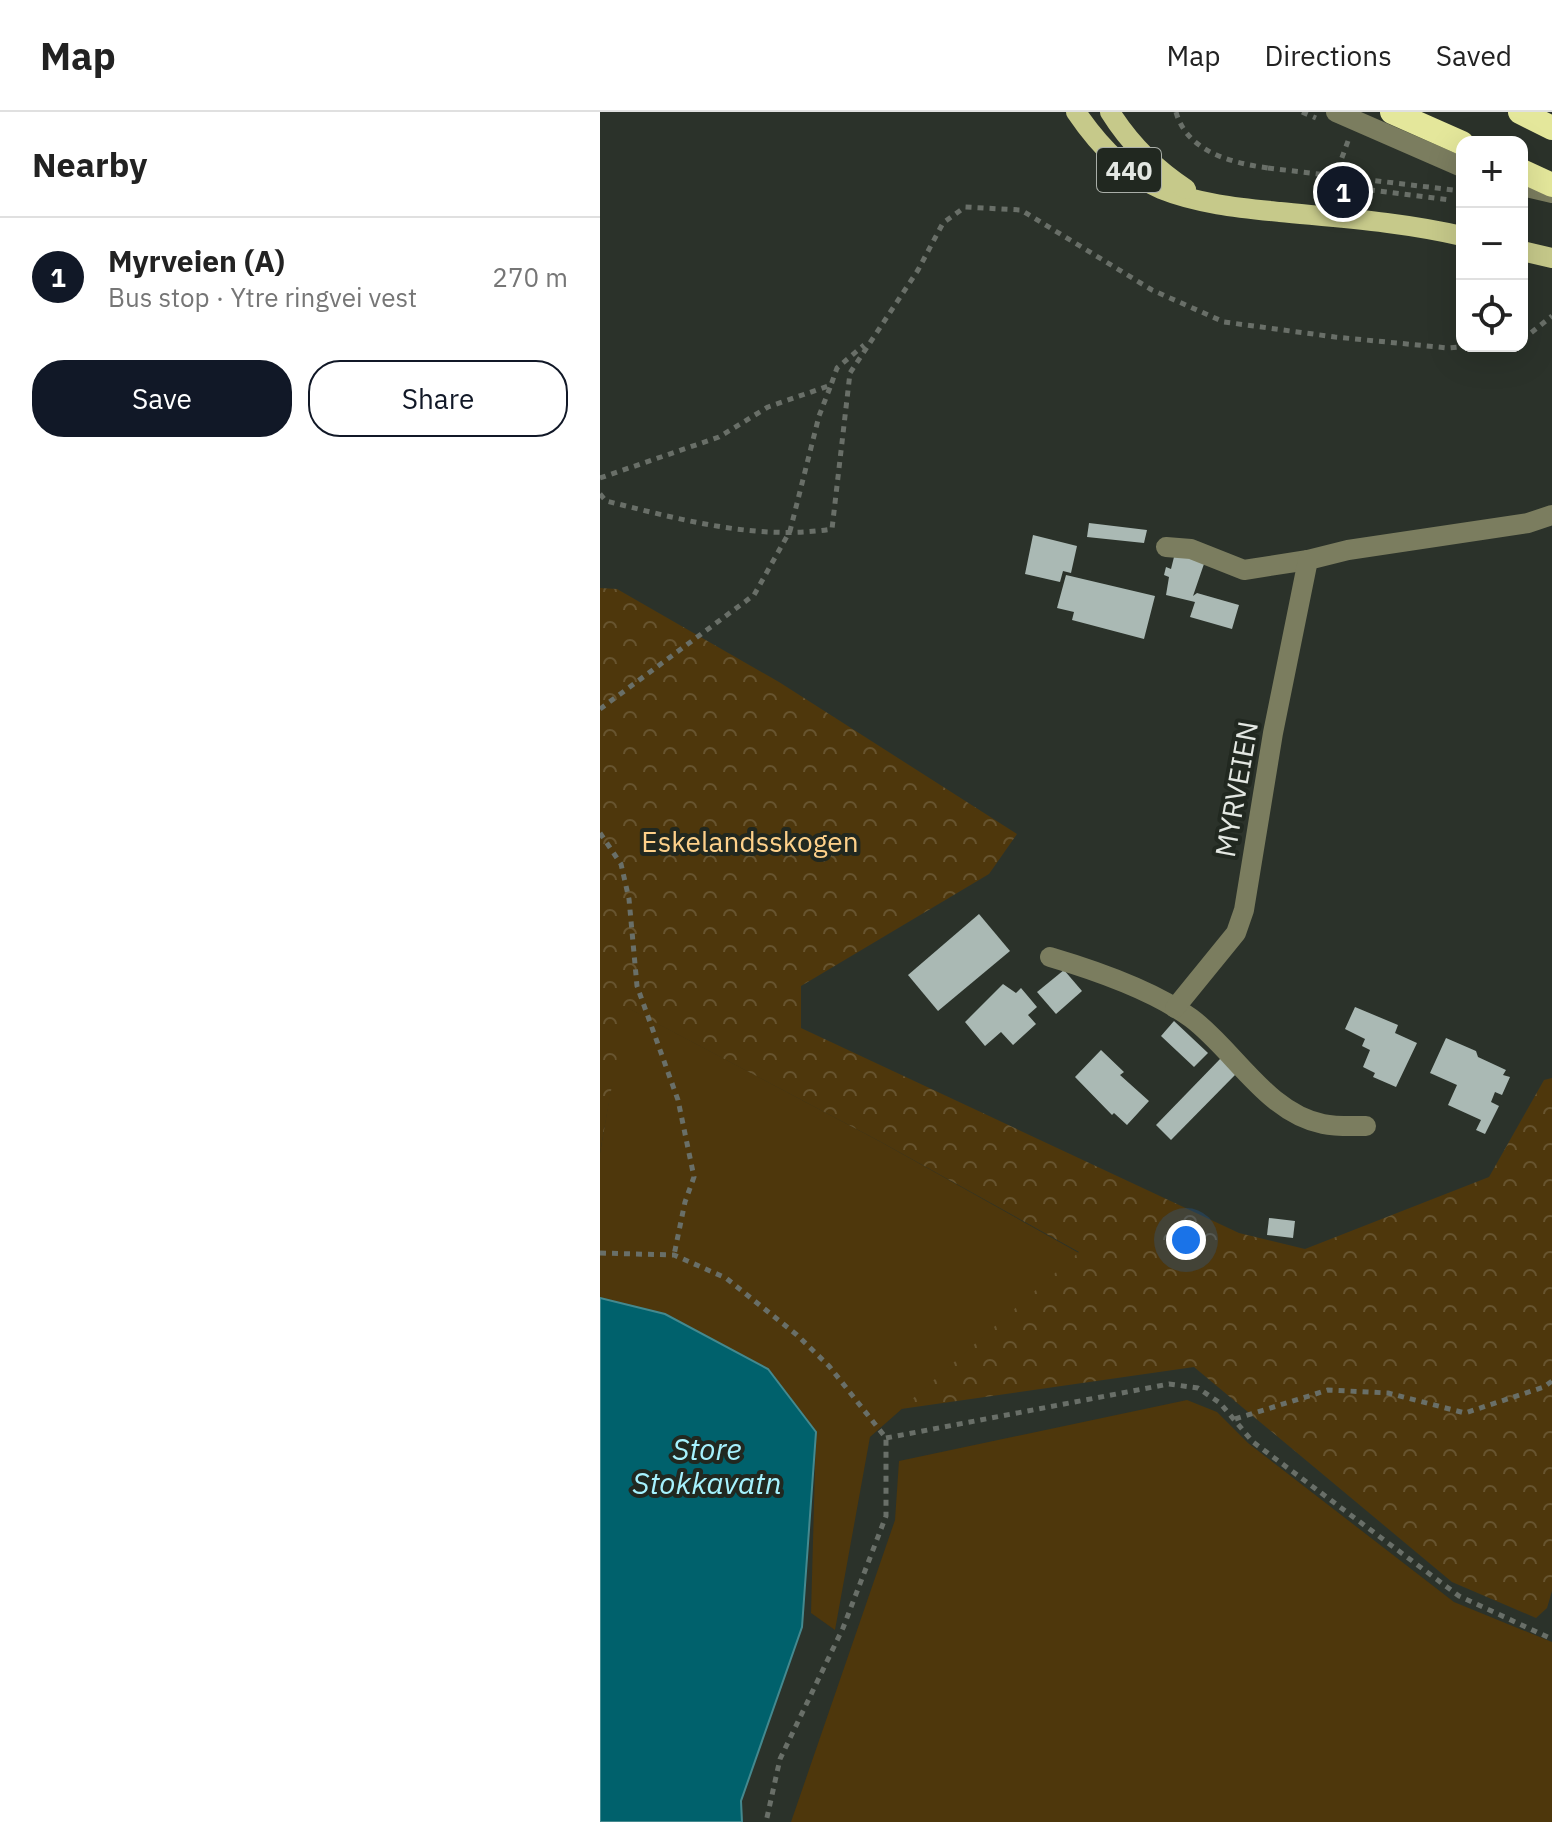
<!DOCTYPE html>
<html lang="en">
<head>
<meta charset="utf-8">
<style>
	body { margin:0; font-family:"IBM Plex Sans",sans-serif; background:#f2f2f2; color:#222 }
	.controls { position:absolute; right:24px; top:24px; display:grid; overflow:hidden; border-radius:16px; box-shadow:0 8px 32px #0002 }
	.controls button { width:72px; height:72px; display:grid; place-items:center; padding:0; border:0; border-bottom:2px solid #e0e0e0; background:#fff; color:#222; font:40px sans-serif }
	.you { position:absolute; left:586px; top:1128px; width:28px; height:28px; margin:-20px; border:6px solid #fff; border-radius:50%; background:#1a73e8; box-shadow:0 0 0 12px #1a73e833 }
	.badge { display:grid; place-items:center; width:52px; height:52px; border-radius:50%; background:#111827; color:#fff; font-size:26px; font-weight:700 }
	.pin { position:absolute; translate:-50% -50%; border:4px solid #fff; box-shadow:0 2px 8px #0006 }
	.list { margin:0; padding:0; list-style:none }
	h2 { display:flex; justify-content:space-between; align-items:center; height:104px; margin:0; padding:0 32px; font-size:34px }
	h2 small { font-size:26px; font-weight:400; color:#767676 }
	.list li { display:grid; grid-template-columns:52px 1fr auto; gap:24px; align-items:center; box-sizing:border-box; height:120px; padding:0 32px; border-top:2px solid #e0e0e0 }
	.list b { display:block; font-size:30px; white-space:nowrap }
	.list p { margin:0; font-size:26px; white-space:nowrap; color:#767676 }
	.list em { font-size:26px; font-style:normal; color:#767676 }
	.actions { display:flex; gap:16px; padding:24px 32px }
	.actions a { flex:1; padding:18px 0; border:2px solid #111827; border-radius:32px; text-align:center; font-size:28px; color:#111827 }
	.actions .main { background:#111827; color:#fff }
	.icon { flex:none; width:44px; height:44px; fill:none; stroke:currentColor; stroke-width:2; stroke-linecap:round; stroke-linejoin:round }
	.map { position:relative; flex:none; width:952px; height:1710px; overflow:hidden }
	header { display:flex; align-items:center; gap:48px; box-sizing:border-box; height:112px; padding:0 40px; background:#fff; border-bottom:2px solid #e0e0e0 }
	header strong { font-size:38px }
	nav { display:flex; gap:44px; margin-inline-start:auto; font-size:28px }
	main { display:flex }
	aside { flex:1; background:#fff }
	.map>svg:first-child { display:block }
	.grass { fill:#4e370c }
	.forest { fill:url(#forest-crowns) }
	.water { fill:#00616c; stroke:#44898f; stroke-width:2 }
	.building { fill:#aab9b4 }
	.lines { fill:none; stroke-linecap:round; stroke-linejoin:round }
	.path { stroke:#696f68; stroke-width:5; stroke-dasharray:6 6; stroke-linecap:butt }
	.minor { stroke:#7b7d5f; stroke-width:20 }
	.major { stroke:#c6c98a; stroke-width:20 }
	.highway { stroke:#e4e79b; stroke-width:24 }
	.path-bridge { stroke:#696f68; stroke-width:5; stroke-dasharray:6 6; stroke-linecap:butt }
	.labels { text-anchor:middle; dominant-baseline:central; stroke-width:8; stroke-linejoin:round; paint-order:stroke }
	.shield { fill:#212820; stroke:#a9aea8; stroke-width:2 }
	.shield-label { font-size:26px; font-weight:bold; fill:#e3e7e2 }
	.street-label { font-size:28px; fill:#e3e7e2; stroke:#212820 }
	.park-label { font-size:28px; fill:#fed18a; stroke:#212820 }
	.water-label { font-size:30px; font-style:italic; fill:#a6f2fe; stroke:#212820 }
</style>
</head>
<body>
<header>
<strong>Map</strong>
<nav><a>Map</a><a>Directions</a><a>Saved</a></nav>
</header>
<main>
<aside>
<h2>Nearby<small></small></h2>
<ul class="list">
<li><span class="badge">1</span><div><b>Myrveien (A)</b><p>Bus stop · Ytre ringvei vest</p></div><em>270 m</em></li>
</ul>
<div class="actions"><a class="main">Save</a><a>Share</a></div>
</aside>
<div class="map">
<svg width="952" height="1710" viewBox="0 0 952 1710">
	<defs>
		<pattern id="forest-crowns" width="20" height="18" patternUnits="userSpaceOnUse" patternTransform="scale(2)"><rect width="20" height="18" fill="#4e370c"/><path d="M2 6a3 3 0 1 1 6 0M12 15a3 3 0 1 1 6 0" fill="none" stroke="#67542f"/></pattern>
	</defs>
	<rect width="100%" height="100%" fill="#2b322a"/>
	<g class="grass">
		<polygon points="25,894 281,1030 479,1141 270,1325 235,1518 211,1501 216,1320 65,1202 0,1186 0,1041"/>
		<polygon points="587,1288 617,1300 648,1331 854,1490 952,1530 952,1710 191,1710 295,1408 299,1349"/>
	</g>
	<polygon class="forest" points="0,476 17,477 179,570 417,722 389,762 201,874 201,916 639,1121 705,1137 889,1065 944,968 952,966 952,1479 947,1496 936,1506 852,1470 594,1255 301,1297 479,1140 281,1030 26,895 0,1041"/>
	<polygon class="water" points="0,1186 65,1202 168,1257 216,1320 202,1515 141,1689 142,1710 0,1710"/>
	<g class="building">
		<polygon points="489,411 547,418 544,431 487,425"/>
		<polygon points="433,423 477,434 471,461 463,459 460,470 425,462"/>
		<polygon points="575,441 605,449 593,484 597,481 639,493 632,517 590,505 595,490 566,483 569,465 564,463 566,455 571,457"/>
		<polygon points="466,463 555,484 544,527 472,508 474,500 457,496"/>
		<polygon points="379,802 410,839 338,899 308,863"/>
		<polygon points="464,858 482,879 456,902 437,880"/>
		<polygon points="403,872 416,881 421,876 437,895 428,903 436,912 413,933 401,920 385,934 365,910"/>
		<polygon points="755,895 798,913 795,921 817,931 796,975 773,965 775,961 763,955 770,938 762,934 765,927 745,917"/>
		<polygon points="574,909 608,941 594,955 561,924"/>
		<polygon points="846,926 876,939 878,945 906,958 903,963 910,965 902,983 895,980 891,990 899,994 885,1022 876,1018 881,1008 848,993 857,973 830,961"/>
		<polygon points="501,938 524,960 520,963 549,989 527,1013 514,1001 512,1003 475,965"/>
		<polygon points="621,946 636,962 571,1028 556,1013"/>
		<polygon points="669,1106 695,1109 693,1126 667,1123"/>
	</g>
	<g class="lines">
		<g class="path">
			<path d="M576,0C587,40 632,51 668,56"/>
			<polyline points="702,0 716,6"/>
			<polyline points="748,29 732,73 851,88"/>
			<polyline points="922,228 952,204"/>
			<polyline points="0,366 119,325 168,295 231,273 237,256 264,233"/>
			<path d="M0,382L6,389C79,407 156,429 232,417L250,261L318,158L343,111L365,95L421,98L552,178L624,210L735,225L848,236L869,234"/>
			<polyline points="0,597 154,483 190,419 219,304 231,273"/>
			<polyline points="0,721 21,752 29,787 37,874 78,988 94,1065 85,1090 74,1143"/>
			<polyline points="0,1141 74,1143 126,1166 197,1223 229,1254 286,1326 286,1404 243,1516 180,1647 166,1710"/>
			<polyline points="635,1307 728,1278 788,1281 865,1301 944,1275 952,1269"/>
			<polyline points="286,1326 569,1272 598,1276 620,1291 653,1330 859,1484 952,1527"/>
		</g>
		<g class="minor">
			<polyline points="736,0 862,55"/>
			<polyline points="922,74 952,81"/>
			<polyline points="566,435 591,437 644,458 708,448"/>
			<path d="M450,845C494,858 554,879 591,906C634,938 667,1001 723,1012C737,1015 752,1014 766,1014"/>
			<polyline points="575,896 636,821 644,798 673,621 708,448 748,438 928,411 952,403"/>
		</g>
		<g class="major">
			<path d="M476,0C497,31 525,62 561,77C598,92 641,96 680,100C741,106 802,110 862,124"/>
			<path d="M510,0C530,32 554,56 586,77"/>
			<polyline points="922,139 952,146"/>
		</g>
		<g class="highway">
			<polyline points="792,0 862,31"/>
			<polyline points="920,0 952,16"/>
			<polyline points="922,59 952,73"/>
		</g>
		<polyline class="path-bridge" points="668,56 862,79"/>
	</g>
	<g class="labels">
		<rect class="shield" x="497" y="36" width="64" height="44" rx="6"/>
		<g class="shield-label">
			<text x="529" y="58">440</text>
		</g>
		<g class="street-label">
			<text transform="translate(636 677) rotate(-80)">MYRVEIEN</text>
		</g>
		<g class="park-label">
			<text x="150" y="729">Eskelandsskogen</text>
		</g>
		<g class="water-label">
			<text x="107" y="1336">Store<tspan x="107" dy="34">Stokkavatn</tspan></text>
		</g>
	</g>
</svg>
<div class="controls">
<button>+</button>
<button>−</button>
<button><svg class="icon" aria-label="locate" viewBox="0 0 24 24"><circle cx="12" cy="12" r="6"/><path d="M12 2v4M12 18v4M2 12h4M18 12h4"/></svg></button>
</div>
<div class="you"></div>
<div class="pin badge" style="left:743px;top:80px">1</div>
</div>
</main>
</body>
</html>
